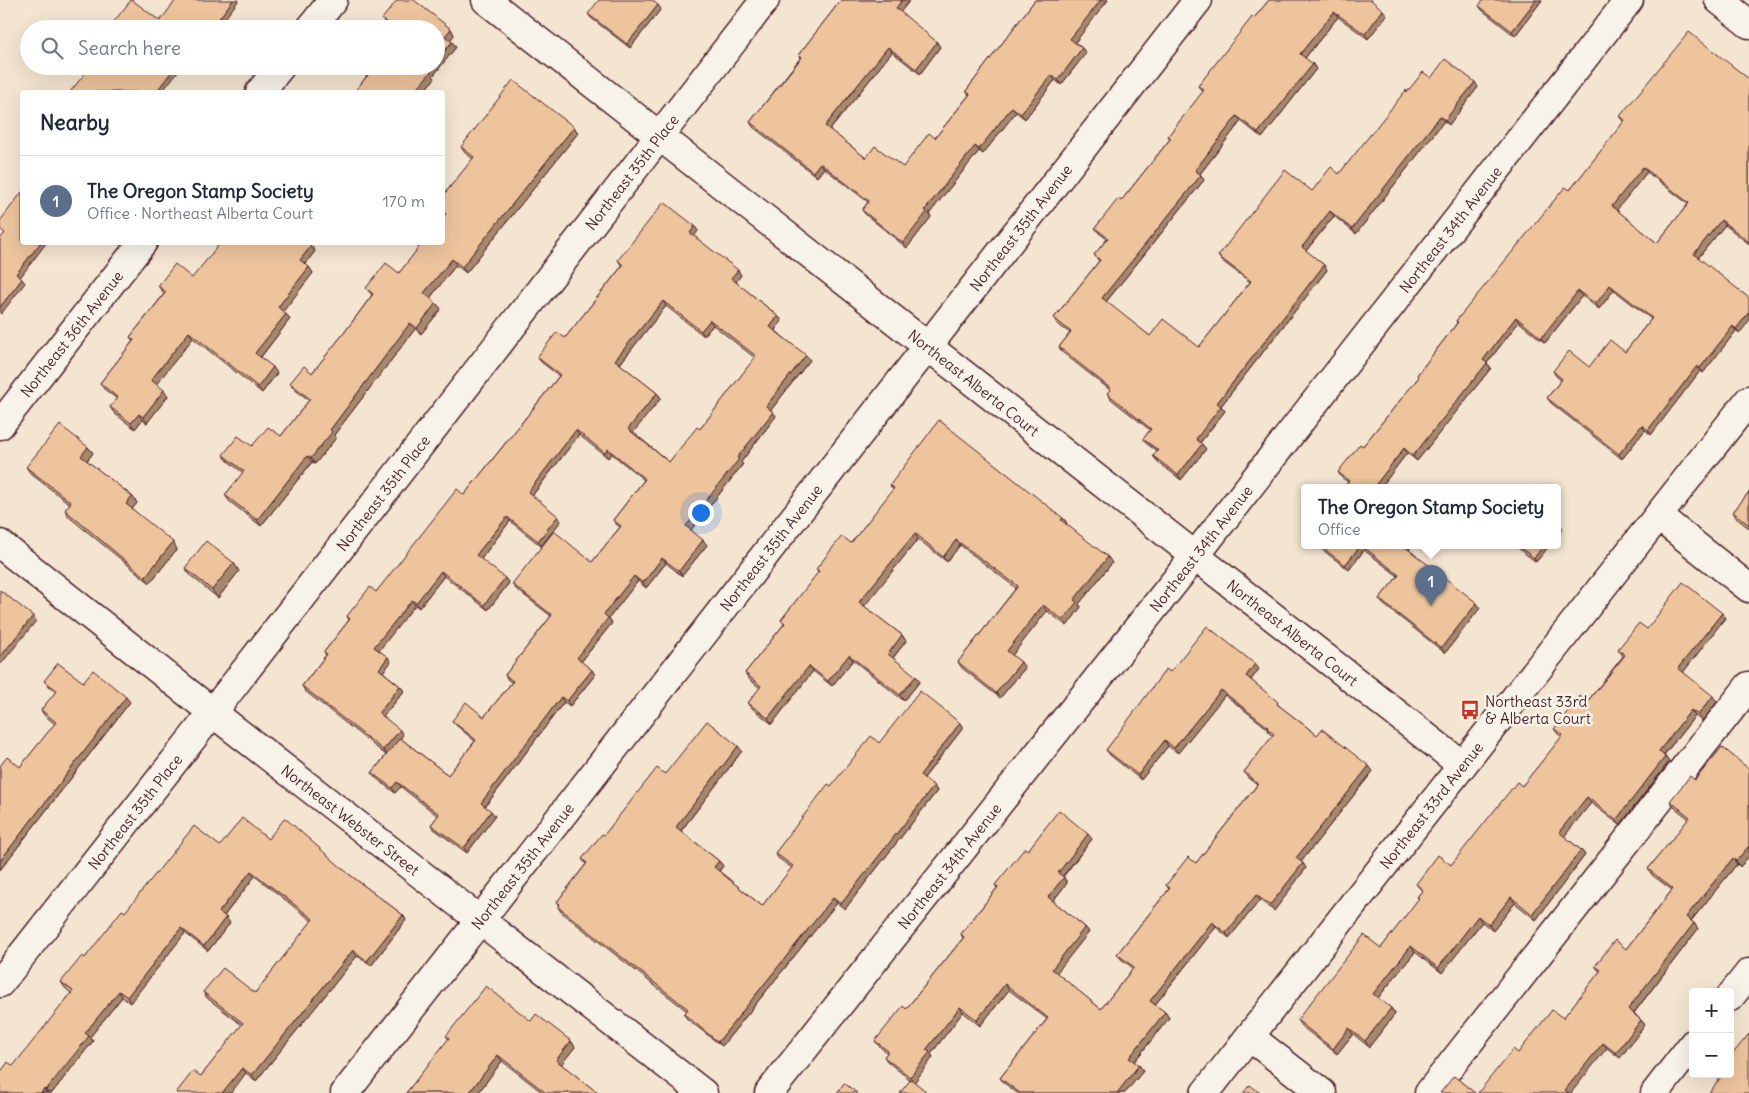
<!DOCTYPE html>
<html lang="en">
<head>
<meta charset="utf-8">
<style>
	body { margin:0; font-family:Delius,sans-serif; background:#f6f6f7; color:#1f2937 }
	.controls { position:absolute; right:15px; bottom:15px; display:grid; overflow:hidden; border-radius:5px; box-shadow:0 5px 20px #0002 }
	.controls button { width:45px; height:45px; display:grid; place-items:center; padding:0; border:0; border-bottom:1px solid #e0e1e3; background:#fff; color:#1f2937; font:25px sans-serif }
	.you { position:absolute; left:700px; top:512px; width:18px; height:18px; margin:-12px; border:4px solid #fff; border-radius:50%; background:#1a73e8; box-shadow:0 0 0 8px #1a73e833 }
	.badge { display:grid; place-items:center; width:32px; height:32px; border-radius:50%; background:#c8321e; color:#fff; font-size:16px; font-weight:700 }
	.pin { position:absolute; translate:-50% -41px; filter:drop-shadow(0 1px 2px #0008) }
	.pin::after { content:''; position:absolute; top:26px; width:18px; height:15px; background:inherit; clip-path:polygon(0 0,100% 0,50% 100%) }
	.popup { position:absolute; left:1301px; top:484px; width:260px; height:65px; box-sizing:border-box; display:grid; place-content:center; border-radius:5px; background:#fff; filter:drop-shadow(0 1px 4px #0005); font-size:16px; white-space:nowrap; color:#747a83 }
	.popup b { font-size:19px; color:#1f2937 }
	.popup::after { content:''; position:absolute; left:50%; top:100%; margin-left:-10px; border:10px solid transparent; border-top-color:#fff }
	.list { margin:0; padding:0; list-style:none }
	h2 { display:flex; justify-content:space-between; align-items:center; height:65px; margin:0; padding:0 20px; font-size:21px }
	h2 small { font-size:16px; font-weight:400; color:#747a83 }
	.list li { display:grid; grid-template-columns:32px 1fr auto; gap:15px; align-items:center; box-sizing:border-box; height:90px; padding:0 20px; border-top:1px solid #e0e1e3 }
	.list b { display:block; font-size:19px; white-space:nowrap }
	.list p { margin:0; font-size:16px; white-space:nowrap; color:#747a83 }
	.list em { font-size:16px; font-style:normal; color:#747a83 }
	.icon { flex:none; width:28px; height:28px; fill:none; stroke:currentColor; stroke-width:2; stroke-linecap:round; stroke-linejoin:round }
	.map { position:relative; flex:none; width:1749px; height:1093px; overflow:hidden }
	.search { position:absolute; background:#fff; box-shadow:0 5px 20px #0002; left:20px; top:20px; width:425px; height:55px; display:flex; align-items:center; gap:12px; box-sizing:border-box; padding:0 18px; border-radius:28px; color:#747a83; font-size:19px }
	.panel { position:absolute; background:#fff; box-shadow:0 5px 20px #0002; left:20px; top:90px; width:425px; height:155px; border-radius:5px }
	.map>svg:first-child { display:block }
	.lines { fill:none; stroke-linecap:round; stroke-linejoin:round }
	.minor-casing { stroke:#4a1f2b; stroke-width:31 }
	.major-casing { stroke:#4a1f2b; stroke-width:31 }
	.minor { stroke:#f7f3e8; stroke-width:28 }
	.major { stroke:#f7f3e8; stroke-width:28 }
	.wall { fill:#cca986; stroke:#4a1f2b; fill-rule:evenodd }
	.shaded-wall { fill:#a6896d; stroke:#4a1f2b }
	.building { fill:#edc49c; stroke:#4a1f2b; fill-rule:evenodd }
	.labels { text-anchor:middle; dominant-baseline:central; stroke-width:5; stroke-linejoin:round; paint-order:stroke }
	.street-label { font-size:15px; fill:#4a1f2b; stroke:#f7f3e8 }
	.poi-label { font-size:15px; fill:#4a1f2b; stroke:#f7f3e8; text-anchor:start }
</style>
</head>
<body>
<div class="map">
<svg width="1749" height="1093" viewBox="0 0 1749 1093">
	<rect width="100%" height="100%" fill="#f4e5d1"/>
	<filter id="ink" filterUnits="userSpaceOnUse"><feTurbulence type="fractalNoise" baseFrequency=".02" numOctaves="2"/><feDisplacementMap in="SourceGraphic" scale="10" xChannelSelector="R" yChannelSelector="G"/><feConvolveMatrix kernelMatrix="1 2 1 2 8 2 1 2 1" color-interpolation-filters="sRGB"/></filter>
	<g filter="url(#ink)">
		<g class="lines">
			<defs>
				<g id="minor">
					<path id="s1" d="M486,0L1462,765"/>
					<polyline points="1719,0 1749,24"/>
					<polyline points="310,29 333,0"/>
					<polyline points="260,92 281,66"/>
					<path id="s2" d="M0,425L143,242"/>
					<polyline points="1658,516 1749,588"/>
					<path id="s3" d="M0,544L231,727L703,1093"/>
					<path id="s4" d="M0,983L213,712L765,0"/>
					<polyline points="1730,997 1749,973"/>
					<polyline points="1250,1037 1322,1093"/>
					<path id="s5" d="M345,1093L1198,0"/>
					<path id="s6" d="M769,1093L1195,556L1629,0"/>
					<polyline points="1429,1093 1749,686"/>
					<polyline points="1655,1093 1693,1044"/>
				</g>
				<g id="major">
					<path id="s7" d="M1205,1093L1749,400"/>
				</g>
			</defs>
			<use href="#minor" class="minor-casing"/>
			<use href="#major" class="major-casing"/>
			<use href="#minor" class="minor"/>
			<use href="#major" class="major"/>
		</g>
		<g class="wall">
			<polygon points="841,0 910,0 900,12 940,47 920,74 892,52 830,130 866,158 903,167 935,138 969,95 966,91 1035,0 1108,0 1075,42 1082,48 1086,53 1061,85 1055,80 1025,119 1016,112 983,154 979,151 929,214 931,217 907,248 866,215 862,210 868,202 824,168 817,177 753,127 750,122 801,57 799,54"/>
			<polygon points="1269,0 1387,15 1368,39 1338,17 1305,58 1316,69 1262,138 1241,121 1200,174 1204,180 1106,302 1150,336 1199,347 1250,282 1222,261 1218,256 1312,191 1339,174 1407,92 1431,78 1478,87 1449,125 1444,121 1356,234 1334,216 1306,251 1324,265 1327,270 1221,406 1225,411 1200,443 1206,449 1181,480 1157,461 1153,456 1157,451 1147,444 1143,439 1150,430 1111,399 1107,393 1110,390 1062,352 1059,347 1070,333 1057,324 1054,318 1099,261 1094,255 1107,239 1099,233 1095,228 1121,201 1170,139 1168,136 1203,92 1198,86"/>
			<polygon points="1542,0 1515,36 1482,10 1479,6"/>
			<polygon points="661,9 630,48 591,18 588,14"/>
			<polygon points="382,19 451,29 454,35 450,40 456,47 433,76 435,78 423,92 354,92 367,76 359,70 356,66 436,66 386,24"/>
			<path d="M1749,79V244L1725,225L1698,258L1739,334L1736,331L1703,373L1700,371L1651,435L1645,430L1622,459L1551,403L1547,398L1561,380L1556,376L1553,371L1589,367L1625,352L1651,319L1614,290L1599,309L1582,296L1545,343L1519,322L1487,363L1491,368L1417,461L1407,453L1381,487H1344L1348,482L1341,477L1338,472L1363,446L1419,377L1417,375L1457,323L1456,321L1570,190L1624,122L1620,116ZM1647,172L1688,204L1657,243L1616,210Z"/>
			<polygon points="574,127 578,133 466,273 456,265 430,298 436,303 441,309 421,334 415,329 334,435 336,438 315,464 312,462 261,526 229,501 225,495 243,473 228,461 223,455 252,446 281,436 309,400 294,389 290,383 312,373 344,333 372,295 366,288 399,273 445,216 442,214 442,197 473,159 465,153 461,147"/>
			<path d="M698,231L694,236L741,275L736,282L778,316L782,321L775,330L810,360L771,410L776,416L741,462L743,464L691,530L707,545L682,576L666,563L646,588L638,581L609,618L612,623L581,662L592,670L595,675L570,706L564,702L485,807L495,816L467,853L434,829L431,825L438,816L401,787L395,793L376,778L372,773L386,755L305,691L302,686L326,655L324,652L349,620L347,616L376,592L464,495L559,376L541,362L537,357L565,338L622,266L618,260ZM666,306L704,336L713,325L755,358L700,429L669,462L633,432L661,398L657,393L620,364ZM579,435L608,458L612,454L644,480L613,520L616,524L620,527L592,562L512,584L516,589L551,616L505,675L508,680L512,682L484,717L452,721L456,725L475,741L448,775L400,738L403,735L383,717L404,691L400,686L383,672L391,662L379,650L415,605L419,608L444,576L488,610L509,583L481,559L510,521L541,546L561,521L532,496Z"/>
			<polygon points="311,246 315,251 305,264 309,267 313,273 283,311 286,314 290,319 261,357 277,373 262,393 193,338 156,384 168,396 147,423 142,420 135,429 114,413 110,407 117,399 104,389 100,383 133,341 130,337 164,294 162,291 158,286 192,278"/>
			<polygon points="88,447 93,453 87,461 132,496 137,503 132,509 177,549 150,583 69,517 65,510 70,504 31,474 26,467"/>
			<polygon points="890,485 1063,518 1067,523 1066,524 1112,563 1079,604 1081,607 1067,626 1047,611 1012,655 1025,668 1000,698 962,668 958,662 1016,588 960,545 947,562 918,539 864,606 902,635 906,641 893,658 920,681 904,701 853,660 832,686 813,671 772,724 752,708 748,703 760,688 749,679 745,673 784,624 781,620 819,572 816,569 851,543 893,490"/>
			<polygon points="1749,492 1749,528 1737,519 1733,512"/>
			<polygon points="1316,545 1407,545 1410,548 1409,550 1480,608 1445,653 1383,604 1379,599 1398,576 1364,550 1349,570"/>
			<polygon points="1514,545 1550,545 1536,562"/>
			<polygon points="185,568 239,571 218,598 191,576"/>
			<polygon points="1725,618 1683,672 1717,702 1702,721 1695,716 1664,755 1669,762 1620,825 1591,803 1564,836 1581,850 1585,855 1536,920 1515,903 1493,931 1482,922 1442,973 1415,952 1378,998 1391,1008 1395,1014 1369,1047 1353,1034 1337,1054 1301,1026 1297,1020 1381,948 1419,899 1417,897 1422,891 1416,884 1451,865 1522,786 1562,737 1558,734 1554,729 1587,702 1623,656 1618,649 1647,629"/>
			<polygon points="1259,669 1251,680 1282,708 1317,735 1373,771 1301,862 1306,868 1274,911 1260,900 1229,938 1216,927 1155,1005 1165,1012 1169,1018 1134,1062 1139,1065 1143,1071 1125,1093 1017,1093 1004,1083 1000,1078 1047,1019 1009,990 980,1026 963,1012 931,1054 933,1057 914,1082 910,1080 888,1062 884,1057 887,1053 879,1046 875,1041 906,1009 963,938 961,934 997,888 995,885 1028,850 1092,839 1063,877 1067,883 1053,901 1085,927 1089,932 1056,973 1101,1009 1133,968 1121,959 1117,954 1169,889 1166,885 1196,863 1257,785 1248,778 1244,772 1273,736 1270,734 1267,728 1225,695 1178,753 1168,746 1141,780 1110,755 1106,750 1170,672"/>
			<polygon points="44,681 83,682 130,702 14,852 0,870 0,766 20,767 55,724 44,715 41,710 56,692 48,685"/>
			<polygon points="963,728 924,778 934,786 937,791 845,909 837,903 722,1046 687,1019 684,1014 687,1011 561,912 558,907 559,905 557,902 586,864 582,859 604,835 665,774 742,751 681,831 719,861 723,866 719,871 762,906 792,868 778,858 775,853 831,786 879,743"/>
			<polygon points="1749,769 1749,856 1740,867 1737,864 1691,921 1694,923 1698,929 1634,1013 1641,1020 1645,1025 1620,1058 1607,1048 1518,1053 1563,1018 1600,972 1595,966 1626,949 1672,890 1652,875 1648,869 1689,819 1674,807 1670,801 1695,780"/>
			<polygon points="268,839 350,875 403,915 406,920 371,966 357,956 256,1081 246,1073 201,1076 242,1025 207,998 203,992 255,993 312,921 255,876 224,916 230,923 208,951 185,933 130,1003 122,997 90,1037 93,1041 52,1093 0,1093 71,993 65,988 61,982 85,958 125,912 220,846"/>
			<polygon points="531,1021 571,1041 575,1047 561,1064 598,1093 543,1093 502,1061 478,1093 406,1093 449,1039 446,1036"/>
		</g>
		<g class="shaded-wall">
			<polygon points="233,0 239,0 217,29 211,29"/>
			<polygon points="902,0 910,0 899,14 896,8"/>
			<polygon points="1101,0 1108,0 1074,44 1070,39"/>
			<polygon points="1536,0 1542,0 1515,36 1512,31"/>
			<polygon points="658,5 661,9 630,48 627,44"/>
			<polygon points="1383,10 1387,15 1368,39 1365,34"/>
			<polygon points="1334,12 1338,17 1304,59 1300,54"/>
			<polygon points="451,29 454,35 449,42 445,36"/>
			<polygon points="452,42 456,47 433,76 435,78 423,92 414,92 432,66 436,66 436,61"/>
			<polygon points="937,42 940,47 920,74 916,69"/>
			<polygon points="888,47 892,52 829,131 825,126"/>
			<polygon points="1082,48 1086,53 1061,85 1058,80"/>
			<polygon points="1313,64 1316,69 1262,138 1258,133"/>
			<polygon points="176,66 182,66 162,92 156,92"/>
			<polygon points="1051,75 1055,80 1025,119 1021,114"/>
			<polygon points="1475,82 1478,87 1449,125 1445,120"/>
			<polygon points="1012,107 1016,112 983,154 979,149"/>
			<polygon points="1237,116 1241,121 1199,175 1195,170"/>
			<polygon points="1440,116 1444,121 1356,234 1352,229"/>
			<polygon points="574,127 578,133 466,273 462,267"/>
			<polygon points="975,146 979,151 929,214 931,217 907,248 903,243 925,210"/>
			<polygon points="820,163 824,168 817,177 813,172"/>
			<polygon points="1643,167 1647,172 1616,211 1612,206"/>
			<polygon points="1201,175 1204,180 1105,303 1102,298"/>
			<polygon points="1330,211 1334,216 1305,252 1302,247"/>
			<polygon points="1721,220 1725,225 1697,259 1694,254"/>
			<polygon points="695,226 698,231 693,238 690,233"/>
			<polygon points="41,242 47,242 19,279 16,274"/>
			<polygon points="311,246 315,251 304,266 300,260"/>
			<polygon points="452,259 456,265 429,299 424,293"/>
			<polygon points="1324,265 1327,270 1221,406 1225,411 1199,444 1196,439 1217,403"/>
			<polygon points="309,267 313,273 282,313 278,307"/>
			<polygon points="738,270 741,275 735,283 731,278"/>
			<polygon points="22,279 25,283 1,314 0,313 0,307"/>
			<polygon points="1610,285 1614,290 1599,309 1596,304"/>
			<polygon points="1578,291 1582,296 1545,343 1541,338"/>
			<polygon points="663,301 666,306 619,365 615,360"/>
			<polygon points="436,303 441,309 421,334 417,328"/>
			<polygon points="1749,312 1749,321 1739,334 1736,329"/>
			<polygon points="286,314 290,319 259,359 255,353"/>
			<polygon points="778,316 782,321 774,331 770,327"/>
			<polygon points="1516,317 1519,322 1486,364 1483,360"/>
			<polygon points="710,320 713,325 704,336 701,331"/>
			<polygon points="410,323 415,329 334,435 336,438 315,464 311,458 330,430"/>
			<polygon points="1733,326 1736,331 1703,373 1700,368"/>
			<polygon points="189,332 193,338 155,386 151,380"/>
			<polygon points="806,355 810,360 770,411 766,406"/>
			<polygon points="1487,363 1491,368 1417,461 1413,456"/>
			<polygon points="1697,366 1700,371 1651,435 1648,430"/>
			<polygon points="273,367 277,373 262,393 258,387"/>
			<polygon points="164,390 168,396 147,423 143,417"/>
			<polygon points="657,393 661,398 632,434 628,429"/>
			<polygon points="773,412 776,416 741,462 743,464 690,531 686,526 737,458"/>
			<polygon points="139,414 142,420 135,429 131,423"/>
			<polygon points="1642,425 1645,430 1622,459 1619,454"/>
			<polygon points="576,430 579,435 531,497 528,492"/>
			<polygon points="1202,444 1206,449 1181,480 1178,475"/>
			<polygon points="88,447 93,453 85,463 81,456"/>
			<polygon points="1404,448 1407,453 1381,487 1374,487"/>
			<polygon points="608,449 612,454 608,458 605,453"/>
			<polygon points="307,456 312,462 261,526 257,520"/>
			<polygon points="132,496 137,503 130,511 126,504"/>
			<polygon points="558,516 561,521 541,546 538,541"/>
			<polygon points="507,517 510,521 480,560 476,555"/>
			<polygon points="1063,518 1067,523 1065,526 1061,520"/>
			<polygon points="1560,525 1563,529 1557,536 1557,528"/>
			<polygon points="915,533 918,539 863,608 859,602"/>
			<polygon points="703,540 707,545 682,576 679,571"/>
			<polygon points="956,540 960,545 947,562 943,557"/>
			<polygon points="173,542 177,549 150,583 145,577"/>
			<polygon points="1361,545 1364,550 1349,570 1345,565"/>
			<polygon points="1405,545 1407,545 1410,548 1408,551 1404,546"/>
			<polygon points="1544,545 1550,545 1536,562 1534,558"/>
			<polygon points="1108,557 1112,563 1079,604 1081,607 1067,626 1063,620 1074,600"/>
			<polygon points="662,558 666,563 646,588 643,583"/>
			<polygon points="234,563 239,571 218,598 212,590"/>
			<polygon points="441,571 444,576 419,608 416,603"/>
			<polygon points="634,576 638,581 609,618 612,623 580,663 577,658 604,614"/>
			<polygon points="505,578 509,583 488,610 484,605"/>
			<polygon points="412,600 415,605 378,652 374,647"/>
			<polygon points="1477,603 1480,608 1445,653 1441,648"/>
			<polygon points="1043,605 1047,611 1011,657 1007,651"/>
			<polygon points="1722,613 1725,618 1682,674 1678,668"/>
			<polygon points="33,616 36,621 1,664 0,662 0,657"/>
			<polygon points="902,635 906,641 892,659 888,654"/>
			<polygon points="849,655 853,660 832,686 828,681"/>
			<polygon points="388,657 391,662 382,673 379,669"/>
			<polygon points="1021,662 1025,668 1000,698 996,693"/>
			<polygon points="1255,664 1259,669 1250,681 1246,676"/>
			<polygon points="809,666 813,671 772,724 768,718"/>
			<polygon points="592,670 595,675 570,706 567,701"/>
			<polygon points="916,676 920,681 904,701 900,695"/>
			<polygon points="400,686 404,691 382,718 379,713"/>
			<polygon points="1221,690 1225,695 1178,753 1174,748"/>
			<polygon points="1713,696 1717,702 1702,721 1698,715"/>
			<polygon points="126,697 130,702 14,852 0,870 0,861"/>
			<polygon points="561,697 564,702 484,808 481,803"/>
			<polygon points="1691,710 1695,716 1662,757 1659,751"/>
			<polygon points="960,723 963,728 923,779 920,775"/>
			<polygon points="400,730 403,735 387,755 383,750"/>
			<polygon points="1165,740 1168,746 1141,780 1138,775"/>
			<polygon points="738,746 742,751 680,832 676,827"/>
			<polygon points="1665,757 1669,762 1620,825 1616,820"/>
			<polygon points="1369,766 1373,771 1300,863 1296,858"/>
			<polygon points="397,782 401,787 395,793 392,788"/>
			<polygon points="934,786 937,791 845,909 841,904"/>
			<polygon points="1587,797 1591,803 1563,838 1559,832"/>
			<polygon points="491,811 495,816 467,853 464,848"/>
			<polygon points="1088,834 1092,839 1061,878 1058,873"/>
			<polygon points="1749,846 1749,856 1740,867 1736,861"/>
			<polygon points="1581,850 1585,855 1536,920 1532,914"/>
			<polygon points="1733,858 1737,864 1690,922 1686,917"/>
			<polygon points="719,861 723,866 718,872 714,867"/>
			<polygon points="1303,863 1306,868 1274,911 1270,905"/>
			<polygon points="251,871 255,876 223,917 219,912"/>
			<polygon points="1064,877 1067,883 1052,902 1048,897"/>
			<polygon points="1256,895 1260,900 1229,938 1226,933"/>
			<polygon points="1511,897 1515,903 1493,931 1489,925"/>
			<polygon points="833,898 837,903 722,1046 718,1042"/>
			<polygon points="403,915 406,920 371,966 367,961"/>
			<polygon points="1478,916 1482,922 1442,973 1438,968"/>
			<polygon points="226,917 230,923 208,951 204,946"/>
			<polygon points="1212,922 1216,927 1154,1006 1150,1001"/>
			<polygon points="1694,923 1698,929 1632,1015 1628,1009"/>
			<polygon points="1085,927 1089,932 1055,975 1052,969"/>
			<polygon points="181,928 185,933 130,1003 127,997"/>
			<polygon points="1411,946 1415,952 1377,999 1373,994"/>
			<polygon points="353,950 357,956 256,1081 252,1075"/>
			<polygon points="1005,984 1009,990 980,1026 977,1020"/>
			<polygon points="119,991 122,997 90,1037 93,1041 52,1093 48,1093 46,1090 85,1033"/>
			<polygon points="960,1007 963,1012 931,1054 933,1057 914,1083 910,1077 926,1050"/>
			<polygon points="1391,1008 1395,1014 1369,1047 1365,1041"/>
			<polygon points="1165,1012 1169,1018 1133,1063 1129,1058"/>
			<polygon points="1641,1020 1645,1025 1620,1058 1616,1053"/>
			<polygon points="1349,1028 1353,1034 1337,1054 1333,1049"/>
			<polygon points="571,1041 575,1047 560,1066 556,1060"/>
			<polygon points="1603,1043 1607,1048 1571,1093 1567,1093 1565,1090"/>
			<polygon points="498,1055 502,1061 478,1093 469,1093"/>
			<polygon points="1139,1065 1143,1071 1125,1093 1117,1093"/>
			<polygon points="242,1068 246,1073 231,1093 222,1093"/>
			<polygon points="44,1089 47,1093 41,1093"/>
		</g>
		<g class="building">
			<polygon points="131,0 132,0 160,21 176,0 233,0 211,29 108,29"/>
			<polygon points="397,0 414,0 451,29 445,36 452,42 436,61 436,29 382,29 387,23 382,19"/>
			<polygon points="599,0 652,0 658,5 627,44 588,14"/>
			<polygon points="841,0 902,0 896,8 937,42 916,69 888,47 825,126 866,158 875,146 903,167 929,133 935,138 970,94 966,91 1035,0 1101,0 1070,39 1082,48 1058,80 1051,75 1021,114 1012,107 979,149 975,146 925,210 927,212 903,243 862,210 869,201 820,163 813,172 750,122 802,57 799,54"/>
			<polygon points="1269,0 1371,0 1383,10 1365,34 1334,12 1300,54 1313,64 1258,133 1237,116 1195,170 1201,175 1102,298 1150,336 1163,319 1199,347 1251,281 1218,256 1285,170 1312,191 1331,167 1339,174 1406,90 1407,92 1423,72 1431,78 1445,59 1475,82 1445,120 1440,116 1352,229 1330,211 1302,247 1324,265 1217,403 1221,406 1196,439 1202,444 1178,475 1153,456 1158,450 1143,439 1151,429 1107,393 1111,389 1059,347 1071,332 1054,318 1100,260 1094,255 1108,238 1095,228 1118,199 1121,201 1171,138 1168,136 1204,90 1198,86 1252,17 1254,18"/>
			<polygon points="1483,0 1536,0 1512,31 1479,6"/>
			<path d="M1689,32L1749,79V242L1721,220L1694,254L1749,298V312L1736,329L1733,326L1700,368L1697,366L1648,430L1642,425L1619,454L1547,398L1562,379L1553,371L1569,351L1589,367L1610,340L1625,352L1652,318L1610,285L1596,304L1578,291L1541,338L1516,317L1483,360L1487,363L1413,456L1404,448L1374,487H1344L1349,481L1338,472L1360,444L1363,446L1419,377L1417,375L1458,322L1456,321L1565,187L1570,190L1625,120L1620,116ZM1643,167L1689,203L1657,243L1612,206Z"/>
			<polygon points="91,66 176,66 156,92 70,92"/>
			<polygon points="358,66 432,66 429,70 431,72 414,92 354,92 368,75"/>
			<polygon points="513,80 574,127 462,267 452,259 424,293 436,303 417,328 410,323 330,430 332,432 311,458 307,456 257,520 225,495 244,471 223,455 238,436 252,446 268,427 281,436 310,399 290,383 304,366 312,373 344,333 373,294 366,288 386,263 399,273 423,242 442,242 442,218 446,214 442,211 442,197 474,157 461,147"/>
			<polygon points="22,192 22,242 41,242 16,274 22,279 0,307 0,239 5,233 0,229 0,221"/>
			<path d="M664,202L695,226L690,233L738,270L731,278L778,316L770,327L806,355L766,406L773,412L737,458L739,459L686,526L703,540L679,571L662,558L643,583L634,576L604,614L608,618L577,658L592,670L567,701L561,697L481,803L491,811L464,848L431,825L439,814L397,782L392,788L372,773L400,738L448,775L476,740L452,721L466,702L484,717L513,681L505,675L552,615L512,584L554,531L592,562L621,526L613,520L645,479L608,449L605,453L576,430L528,492L558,516L538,541L507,517L476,555L505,578L484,605L441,571L416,603L412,600L374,647L388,657L379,669L400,686L379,713L400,730L383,750L302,686L327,654L324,652L350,619L347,616L370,587L376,592L457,489L464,495L560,375L537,357L557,332L565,338L623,265L618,260ZM663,301L701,331L710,320L756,356L700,429L697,427L669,462L628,429L657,393L615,360Z"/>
			<polygon points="221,242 307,242 311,246 300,260 309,267 278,307 286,314 255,353 273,367 258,387 189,332 151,380 164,390 143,417 139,414 131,423 110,407 118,398 100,383 134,340 130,337 166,292 158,286 175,264 192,278"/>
			<polygon points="939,420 1063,518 1061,520 1108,557 1074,600 1077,602 1063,620 1043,605 1007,651 1021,662 996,693 958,662 1018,586 956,540 943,557 915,533 859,602 902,635 888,654 916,676 900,695 849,655 828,681 809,666 768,718 748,703 761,686 745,673 785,623 781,620 819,571 816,569 842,536 851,543 894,488 890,485"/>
			<polygon points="60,425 88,447 81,456 132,496 126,504 173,542 145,577 65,510 71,502 26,467"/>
			<polygon points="1749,492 1749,525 1733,512"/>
			<polygon points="206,541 234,563 212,590 185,568"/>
			<polygon points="1319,545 1405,545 1404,546 1477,603 1441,648 1379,599 1399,575 1361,545 1345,565"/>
			<polygon points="1517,545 1544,545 1534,558"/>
			<polygon points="1683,582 1722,613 1678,668 1713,696 1698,715 1691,710 1659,751 1665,757 1616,820 1587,797 1559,832 1581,850 1532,914 1511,897 1489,925 1478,916 1438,968 1411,946 1373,994 1391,1008 1365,1041 1349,1028 1333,1049 1297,1020 1364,935 1381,948 1419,898 1417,897 1423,890 1416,884 1438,855 1451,865 1517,782 1522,786 1563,735 1554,729 1580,696 1587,702 1625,655 1618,649 1639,623 1647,629"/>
			<polygon points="0,590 33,616 0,657"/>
			<polygon points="1207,626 1255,664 1246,676 1278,702 1277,704 1317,735 1322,729 1369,766 1296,858 1303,863 1270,905 1256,895 1226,933 1212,922 1150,1001 1165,1012 1129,1058 1139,1065 1117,1093 1020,1093 1000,1078 1048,1018 1005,984 977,1020 960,1007 926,1050 930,1052 910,1077 884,1057 888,1051 875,1041 903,1006 906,1009 964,937 961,934 998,887 995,885 1025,848 1028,850 1059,810 1088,834 1058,873 1064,877 1048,897 1085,927 1052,969 1101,1009 1134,967 1117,954 1170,888 1166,885 1188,857 1196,863 1258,784 1244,772 1274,734 1267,728 1268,727 1221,690 1174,748 1165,740 1138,775 1106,750 1166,669 1170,672"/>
			<polygon points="58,663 83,682 93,670 126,697 0,861 0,766 7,757 20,767 56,722 41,710 57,690 44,681"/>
			<polygon points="920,691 960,723 920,775 934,786 841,904 833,898 718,1042 684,1014 688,1009 558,907 560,904 557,902 587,863 582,859 602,834 604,835 657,768 665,774 707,721 738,746 676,827 719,861 714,867 762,906 793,866 775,853 828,784 831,786 871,736 879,743"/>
			<polygon points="1722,747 1749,769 1749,846 1736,861 1733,858 1686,917 1694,923 1628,1009 1641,1020 1616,1053 1603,1043 1565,1090 1569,1093 1478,1093 1513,1049 1518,1053 1552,1010 1563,1018 1601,970 1595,966 1615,940 1626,949 1673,889 1648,869 1690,817 1670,801 1690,776 1695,780"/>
			<polygon points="242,818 268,839 285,818 350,875 403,915 367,961 353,950 252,1075 242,1068 222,1093 176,1093 193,1071 201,1076 243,1023 203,992 223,968 255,993 313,919 251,871 219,912 226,917 204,946 181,928 127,997 119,991 85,1033 89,1036 46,1090 44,1089 41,1093 0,1093 0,1073 8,1062 13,1066 73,991 61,982 82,956 85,958 122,910 125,912 194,826 220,846"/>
			<polygon points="486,986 531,1021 536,1014 571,1041 556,1060 598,1093 546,1093 498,1055 469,1093 406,1093 449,1038 446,1036"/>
			<polygon points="1749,1034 1749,1093 1709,1093 1723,1074 1730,1074 1730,1057"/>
			<polygon points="1454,1076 1475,1093 1440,1093"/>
			<polygon points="911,1079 928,1093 900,1093"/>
			<polygon points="844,1083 857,1093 837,1093"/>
			<polygon points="1250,1085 1260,1093 1243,1093"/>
		</g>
	</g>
	<defs>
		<symbol id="bus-bare" viewBox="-9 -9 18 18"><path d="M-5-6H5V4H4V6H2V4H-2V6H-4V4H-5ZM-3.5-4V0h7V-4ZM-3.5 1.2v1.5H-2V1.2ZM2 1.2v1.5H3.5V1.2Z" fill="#c8321e" stroke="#f7f3e8" stroke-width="2.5" paint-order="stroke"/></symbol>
	</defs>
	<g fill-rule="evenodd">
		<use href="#bus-bare" x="1456" y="696" width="28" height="28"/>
	</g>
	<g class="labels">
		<g class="street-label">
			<text stroke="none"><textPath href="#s4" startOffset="1028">Northeast 35th Place</textPath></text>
			<text stroke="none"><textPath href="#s5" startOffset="1098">Northeast 35th Avenue</textPath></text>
			<text stroke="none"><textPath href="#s6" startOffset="1100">Northeast 34th Avenue</textPath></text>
			<text stroke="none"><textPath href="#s2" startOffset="116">Northeast 36th Avenue</textPath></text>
			<text stroke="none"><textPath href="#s1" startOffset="620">Northeast Alberta Court</textPath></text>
			<text stroke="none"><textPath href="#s4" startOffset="622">Northeast 35th Place</textPath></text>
			<text stroke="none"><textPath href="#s5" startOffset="692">Northeast 35th Avenue</textPath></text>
			<text stroke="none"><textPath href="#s6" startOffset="695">Northeast 34th Avenue</textPath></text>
			<text stroke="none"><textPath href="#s1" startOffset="1025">Northeast Alberta Court</textPath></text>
			<text stroke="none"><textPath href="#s7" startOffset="366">Northeast 33rd Avenue</textPath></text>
			<text stroke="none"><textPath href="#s4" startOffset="218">Northeast 35th Place</textPath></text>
			<text stroke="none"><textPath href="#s3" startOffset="446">Northeast Webster Street</textPath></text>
			<text stroke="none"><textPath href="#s6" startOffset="290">Northeast 34th Avenue</textPath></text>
			<text stroke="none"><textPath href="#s5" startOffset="288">Northeast 35th Avenue</textPath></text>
		</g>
		<g class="poi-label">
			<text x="1485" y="701">Northeast 33rd<tspan x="1485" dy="17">&amp; Alberta Court</tspan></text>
		</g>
	</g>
</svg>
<div class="controls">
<button>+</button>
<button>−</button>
</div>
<div class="you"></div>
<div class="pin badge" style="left:1431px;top:606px;background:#5c6f8a">1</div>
<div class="popup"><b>The Oregon Stamp Society</b>Office</div>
<div class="search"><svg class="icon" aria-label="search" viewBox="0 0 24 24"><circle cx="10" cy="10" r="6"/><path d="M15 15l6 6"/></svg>Search here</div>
<section class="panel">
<h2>Nearby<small></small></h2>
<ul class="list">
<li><span class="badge" style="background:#5c6f8a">1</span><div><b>The Oregon Stamp Society</b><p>Office · Northeast Alberta Court</p></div><em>170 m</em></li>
</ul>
</section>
</div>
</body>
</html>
